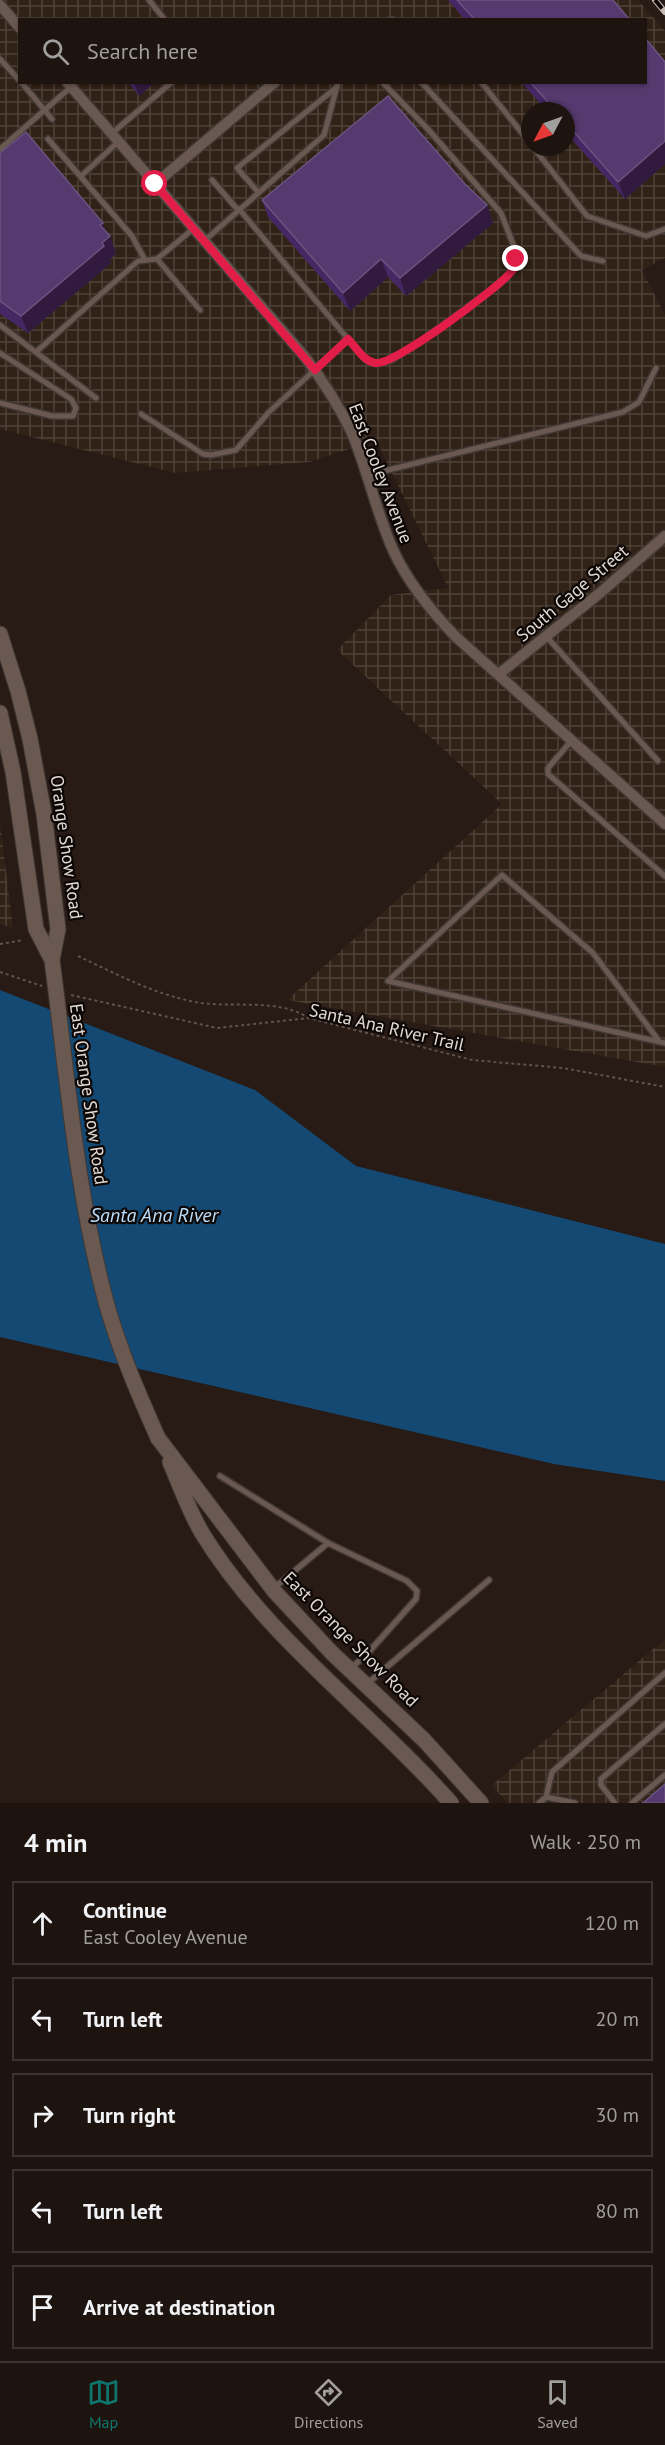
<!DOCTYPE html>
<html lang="en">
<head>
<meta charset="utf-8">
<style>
	body { margin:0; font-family:"PT Sans",sans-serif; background:#2b211d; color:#f1f3f6 }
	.compass { position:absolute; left:521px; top:102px; width:54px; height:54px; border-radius:50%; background:#1e140f; box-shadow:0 2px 4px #0004; rotate:229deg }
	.stop { position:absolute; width:18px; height:18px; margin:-14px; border:4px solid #e11d48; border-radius:50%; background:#fff }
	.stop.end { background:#e11d48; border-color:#fff; box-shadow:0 2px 6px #0008 }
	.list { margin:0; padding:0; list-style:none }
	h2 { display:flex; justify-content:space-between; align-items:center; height:78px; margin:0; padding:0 24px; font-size:26px }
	h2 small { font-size:20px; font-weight:400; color:#a19e9e }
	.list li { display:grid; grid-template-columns:39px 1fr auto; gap:18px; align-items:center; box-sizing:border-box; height:84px; margin:0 12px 12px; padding:0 12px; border:2px solid #3c332f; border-radius:0px }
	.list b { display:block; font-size:22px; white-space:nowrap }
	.list p { margin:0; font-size:20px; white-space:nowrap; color:#a19e9e }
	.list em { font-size:20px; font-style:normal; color:#a19e9e }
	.icon { flex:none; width:33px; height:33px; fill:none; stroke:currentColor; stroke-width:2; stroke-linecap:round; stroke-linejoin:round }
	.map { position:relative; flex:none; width:665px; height:1803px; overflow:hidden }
	.search { position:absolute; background:#1e140f; box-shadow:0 2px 4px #0004; left:18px; right:18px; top:18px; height:66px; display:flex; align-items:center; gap:15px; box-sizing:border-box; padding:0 21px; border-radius:0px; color:#a19e9e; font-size:22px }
	.sheet { height:558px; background:#1e140f }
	nav { display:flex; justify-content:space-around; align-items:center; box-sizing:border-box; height:84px; border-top:2px solid #3c332f; background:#1e140f; font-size:16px; color:#a19e9e }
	nav a { display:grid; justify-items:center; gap:3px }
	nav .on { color:#0f766e }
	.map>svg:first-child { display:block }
	.industrial { fill:url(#industrial-grid); fill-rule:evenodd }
	.water { fill:#134973 }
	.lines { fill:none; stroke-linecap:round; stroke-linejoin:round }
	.service-casing { stroke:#423834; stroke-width:8 }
	.minor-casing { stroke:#423834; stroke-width:13 }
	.secondary-casing { stroke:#423834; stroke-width:17 }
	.path { stroke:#60534e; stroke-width:2; stroke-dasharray:3 3; stroke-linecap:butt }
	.service { stroke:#695951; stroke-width:5 }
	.minor { stroke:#695951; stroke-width:10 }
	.secondary { stroke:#695951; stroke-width:15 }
	.rail-casing { stroke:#c5bbb6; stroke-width:6 }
	.rail { stroke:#0c0705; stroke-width:4; stroke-dasharray:11; stroke-linecap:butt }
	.secondary-bridge-casing { stroke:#423834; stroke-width:17; stroke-linecap:butt }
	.secondary-bridge { stroke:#695951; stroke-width:15 }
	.wall { fill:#452763 }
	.shaded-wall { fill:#321a3f }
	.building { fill:#563a6f; stroke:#6b537f; stroke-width:1.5 }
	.route { stroke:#e11d48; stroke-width:8 }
	.labels { text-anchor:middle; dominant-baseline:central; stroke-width:4.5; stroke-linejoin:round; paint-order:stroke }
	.street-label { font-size:18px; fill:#e1d8d3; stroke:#0c0705 }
	.water-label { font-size:20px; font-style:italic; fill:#bcdefd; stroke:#0c0705 }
</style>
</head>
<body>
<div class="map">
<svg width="665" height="1803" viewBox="0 0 665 1803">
	<defs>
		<pattern id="industrial-grid" width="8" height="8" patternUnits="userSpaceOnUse" patternTransform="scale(1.5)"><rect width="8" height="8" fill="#302216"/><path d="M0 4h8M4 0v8" fill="none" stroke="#4e4137"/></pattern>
	</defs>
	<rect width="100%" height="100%" fill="#281a14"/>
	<g class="industrial">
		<path d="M0,0H638L665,31V258L642,270L665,315V1067L287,1000L502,804L337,650L391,595L448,588L376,440L310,462L175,473L0,429ZM20,20H646V82H20ZM530,111H566V147H530Z"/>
		<polygon points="0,823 13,928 0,924"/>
		<polygon points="665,1639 665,1803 507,1803 492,1785"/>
	</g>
	<polygon class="water" points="0,990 255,1090 356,1166 665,1244 665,1481 554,1464 0,1337"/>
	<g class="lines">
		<defs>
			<g id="service">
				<polyline points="149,0 165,20"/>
				<polyline points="389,20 393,20"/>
				<polyline points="0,59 20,81"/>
				<polyline points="21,82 52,119"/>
				<polyline points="421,82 581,256 603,261"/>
				<polyline points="481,82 530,143"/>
				<polyline points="111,134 172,82"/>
				<polyline points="48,139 132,236 145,260"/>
				<polyline points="533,147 587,216 646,236 665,229"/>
				<polyline points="0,149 71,87"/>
				<polyline points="81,176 118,142"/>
				<polyline points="212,180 238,210"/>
				<polyline points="258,192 237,168 337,87"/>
				<polyline points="204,241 324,135 338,82"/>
				<polyline points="157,259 200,310"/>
				<polyline points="0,325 96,398"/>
				<polyline points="348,339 366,360 377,364 392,360 424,339 498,285 514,269 516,259 513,244 501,213 427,128 382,82"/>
				<polyline points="36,352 138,261 157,259 193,229"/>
				<polyline points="0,353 71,399 76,408 73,416 52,416 0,403"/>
				<polyline points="141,414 203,454 211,455 236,450 269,412 348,339 239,209"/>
				<polyline points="368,475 623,412 639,402 656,368"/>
				<polyline points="546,636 658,761"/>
				<polyline points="572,740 548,768 548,774 665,876"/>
				<polyline points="659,1041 593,953 502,875 388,981 665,1043"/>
				<polyline points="220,1476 328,1543 407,1581 417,1591 416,1599 367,1654 351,1668"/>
				<polyline points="274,1588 328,1543"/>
				<polyline points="368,1683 489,1580"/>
				<polyline points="546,1797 575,1803"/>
				<polyline points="539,1803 546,1797 552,1772 665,1673"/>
				<polyline points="615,1803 601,1785 601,1779 665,1724"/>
				<polyline points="632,1803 665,1775"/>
			</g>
			<g id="minor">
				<polyline points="0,5 20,28"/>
				<path d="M67,82L305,357C323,381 338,404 351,431C368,470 376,513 394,552C409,584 432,612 456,637L665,824"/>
				<polyline points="155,184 275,82"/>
				<polyline points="499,674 600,593 665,536"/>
			</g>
			<g id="secondary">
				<polyline points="0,634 18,691 30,739 44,814 58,929 52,960"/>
				<polyline points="0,713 13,772 36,929 52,960"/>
				<polyline points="158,1438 275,1592 332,1653 424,1740 481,1803"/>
				<path d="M170,1462C180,1485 189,1511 202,1533C266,1638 370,1711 451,1803"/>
			</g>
		</defs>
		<use href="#service" class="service-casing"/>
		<use href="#minor" class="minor-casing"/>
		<use href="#secondary" class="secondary-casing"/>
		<g class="path">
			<polyline points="0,944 23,940"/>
			<path d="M78,956C116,974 154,994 195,1002C233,1009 275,997 309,1018"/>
			<polyline points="0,972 42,986"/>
			<polyline points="71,995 217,1028 309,1018 472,1060 563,1068 665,1087"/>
		</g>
		<use href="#service" class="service"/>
		<use href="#minor" class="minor"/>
		<use href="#secondary" class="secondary"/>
		<defs>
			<polyline id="rail" points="655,0 665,12"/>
		</defs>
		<use href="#rail" class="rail-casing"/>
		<use href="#rail" class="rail"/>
		<defs>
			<path id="secondary-bridge" d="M52,960C67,1074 76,1190 106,1302C119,1349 138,1393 158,1438"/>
		</defs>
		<use href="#secondary-bridge" class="secondary-bridge-casing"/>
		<use href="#secondary-bridge" class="secondary-bridge"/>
	</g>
	<g class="wall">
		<polygon points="448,0 613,0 630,20 465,20"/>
		<polygon points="665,62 665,164 625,199 566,133 566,111 547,111 521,82 645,82"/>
		<polygon points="128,82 155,82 139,96"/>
		<polygon points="0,153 103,223 106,232 110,236 116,254 109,260 111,263 28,333 0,314"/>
		<polygon points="262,200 487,205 493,223 406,296 388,277 350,311 268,217"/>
	</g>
	<g class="shaded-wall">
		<polygon points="134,82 155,82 139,96"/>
		<polygon points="665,141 665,164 625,199 618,182"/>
		<polygon points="487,205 493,223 406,296 400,278"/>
		<polygon points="103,223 108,238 110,236 116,254 109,260 111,263 28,333 21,316 102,243 100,225"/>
		<polygon points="381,259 388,277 350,311 343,293"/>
	</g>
	<g class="building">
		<polygon points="457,0 613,0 630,20 475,20"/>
		<polygon points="645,38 665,62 665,141 618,182 566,123 566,111 556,111 530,82 645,82"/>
		<polygon points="388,96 465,184 487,205 400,278 381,259 343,293 262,200"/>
		<polygon points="26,132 103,223 100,225 110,236 102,243 104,246 21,316 0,301 0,153"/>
		<polygon points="665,1784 665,1803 643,1803"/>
	</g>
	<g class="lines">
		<path class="route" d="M155,184L315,370L348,339C356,347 363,361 375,363C394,366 497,289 512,271C515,268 515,264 516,259"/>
	</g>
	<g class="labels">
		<g class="street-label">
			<text transform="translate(381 473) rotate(69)">East Cooley Avenue</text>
			<text transform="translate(572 593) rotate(-40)">South Gage Street</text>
			<text transform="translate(67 847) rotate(82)">Orange Show Road</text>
			<text transform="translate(387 1027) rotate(13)">Santa Ana River Trail</text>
			<text transform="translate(89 1094) rotate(82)">East Orange Show Road</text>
			<text transform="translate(351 1639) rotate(45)">East Orange Show Road</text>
		</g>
		<g class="water-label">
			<text x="154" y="1215">Santa Ana River</text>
		</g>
	</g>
</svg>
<svg class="compass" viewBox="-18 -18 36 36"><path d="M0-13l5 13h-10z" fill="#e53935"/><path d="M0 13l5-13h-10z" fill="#a19e9e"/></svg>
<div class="stop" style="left:155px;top:184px"></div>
<div class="stop end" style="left:516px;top:259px"></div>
<div class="search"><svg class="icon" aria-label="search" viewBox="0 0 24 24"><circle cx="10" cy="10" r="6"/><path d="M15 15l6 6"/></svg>Search here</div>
</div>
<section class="sheet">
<h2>4 min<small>Walk · 250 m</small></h2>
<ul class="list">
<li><svg class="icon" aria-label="ahead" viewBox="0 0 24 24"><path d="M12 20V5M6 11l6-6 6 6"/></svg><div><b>Continue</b><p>East Cooley Avenue</p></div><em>120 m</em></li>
<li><svg class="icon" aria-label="left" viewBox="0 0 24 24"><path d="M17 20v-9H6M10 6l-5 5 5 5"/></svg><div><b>Turn left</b></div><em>20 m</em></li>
<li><svg class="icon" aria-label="right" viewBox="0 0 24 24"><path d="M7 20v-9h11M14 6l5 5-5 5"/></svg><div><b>Turn right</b></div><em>30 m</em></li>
<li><svg class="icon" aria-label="left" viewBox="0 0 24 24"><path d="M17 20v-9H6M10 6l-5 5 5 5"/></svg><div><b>Turn left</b></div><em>80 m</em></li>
<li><svg class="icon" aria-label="arrive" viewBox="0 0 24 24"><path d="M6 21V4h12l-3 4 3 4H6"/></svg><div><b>Arrive at destination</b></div></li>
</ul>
</section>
<nav>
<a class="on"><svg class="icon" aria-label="map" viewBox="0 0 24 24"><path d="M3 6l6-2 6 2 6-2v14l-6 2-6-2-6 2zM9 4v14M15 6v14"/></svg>Map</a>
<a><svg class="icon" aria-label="directions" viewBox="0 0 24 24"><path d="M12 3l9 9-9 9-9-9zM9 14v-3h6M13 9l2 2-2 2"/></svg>Directions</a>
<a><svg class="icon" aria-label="saved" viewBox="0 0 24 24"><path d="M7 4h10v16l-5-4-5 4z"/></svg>Saved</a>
</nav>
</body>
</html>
